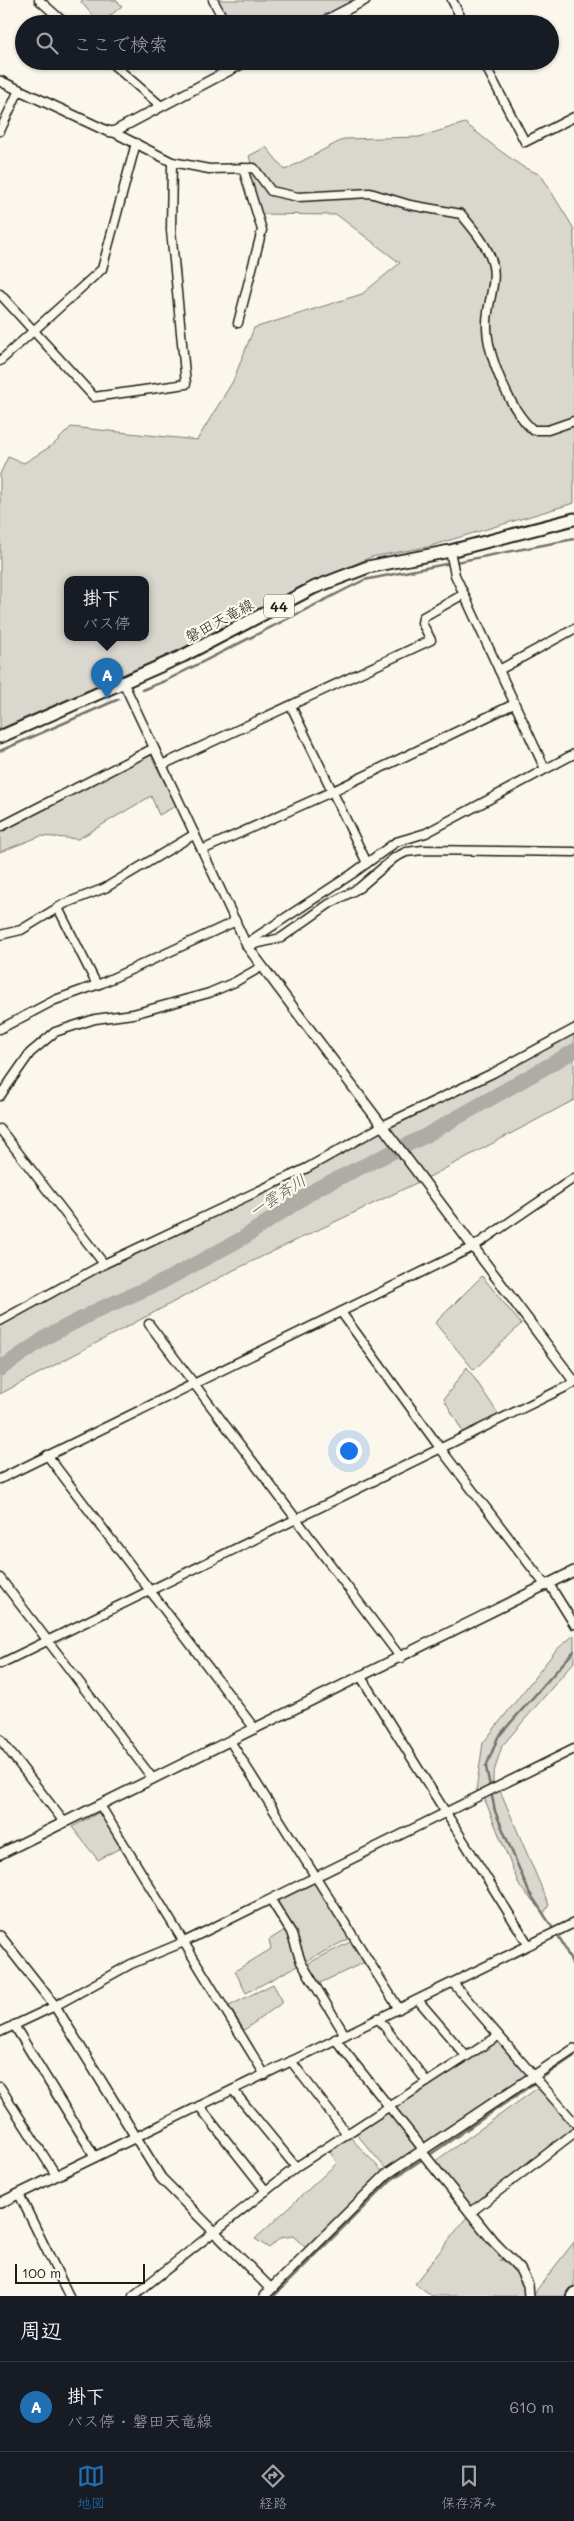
<!DOCTYPE html>
<html lang="ja">
<head>
<meta charset="utf-8">
<style>
	body { margin:0; font-family:Mali,"Klee One",sans-serif; background:#242831; color:#f1f3f6 }
	.scale { position:absolute; left:15px; bottom:12px; width:130px; box-sizing:border-box; padding-left:5px; border:2px solid #1c1c1c; border-top:0; font-size:14px; line-height:18px; white-space:nowrap; color:#1c1c1c; -webkit-text-stroke:4px #fbf7ec; paint-order:stroke }
	.you { position:absolute; left:348px; top:1450px; width:18px; height:18px; margin:-12px; border:4px solid #fff; border-radius:50%; background:#1a73e8; box-shadow:0 0 0 8px #1a73e833 }
	.badge { display:grid; place-items:center; width:32px; height:32px; border-radius:50%; background:#1f6fb2; color:#fff; font-size:16px; font-weight:700 }
	.pin { position:absolute; translate:-50% -41px; filter:drop-shadow(0 1px 2px #0008) }
	.pin::after { content:''; position:absolute; top:26px; width:18px; height:15px; background:inherit; clip-path:polygon(0 0,100% 0,50% 100%) }
	.popup { position:absolute; left:64px; top:576px; width:85px; height:65px; box-sizing:border-box; display:grid; place-content:center; border-radius:10px; background:#171b24; filter:drop-shadow(0 1px 4px #0005); font-size:16px; white-space:nowrap; color:#9ea1a6 }
	.popup b { font-size:19px; color:#f1f3f6 }
	.popup::after { content:''; position:absolute; left:50%; top:100%; margin-left:-10px; border:10px solid transparent; border-top-color:#171b24 }
	.list { margin:0; padding:0; list-style:none }
	h2 { display:flex; justify-content:space-between; align-items:center; height:65px; margin:0; padding:0 20px; font-size:21px }
	h2 small { font-size:16px; font-weight:400; color:#9ea1a6 }
	.list li { display:grid; grid-template-columns:32px 1fr auto; gap:15px; align-items:center; box-sizing:border-box; height:90px; padding:0 20px; border-top:1px solid #363941 }
	.list b { display:block; font-size:19px; white-space:nowrap }
	.list p { margin:0; font-size:16px; white-space:nowrap; color:#9ea1a6 }
	.list em { font-size:16px; font-style:normal; color:#9ea1a6 }
	.icon { flex:none; width:28px; height:28px; fill:none; stroke:currentColor; stroke-width:2; stroke-linecap:round; stroke-linejoin:round }
	.map { position:relative; flex:none; width:574px; height:2296px; overflow:hidden }
	.search { position:absolute; background:#171b24; box-shadow:0 1px 4px #0004; left:15px; right:15px; top:15px; height:55px; display:flex; align-items:center; gap:12px; box-sizing:border-box; padding:0 18px; border-radius:28px; color:#9ea1a6; font-size:19px }
	.sheet { height:155px; background:#171b24 }
	nav { display:flex; justify-content:space-around; align-items:center; box-sizing:border-box; height:70px; border-top:1px solid #363941; background:#171b24; font-size:14px; color:#9ea1a6 }
	nav a { display:grid; justify-items:center; gap:2px }
	nav .on { color:#1f6fb2 }
	.map>svg:first-child { display:block }
	.green { fill:#dad7ce; stroke:#7b7a75; fill-rule:evenodd }
	.lines { fill:none; stroke-linecap:round; stroke-linejoin:round }
	.stream { stroke:#74726e; stroke-width:2.5 }
	.river { stroke:#afaca5; stroke-width:15 }
	.minor-casing { stroke:#1c1c1c; stroke-width:11 }
	.tertiary-casing { stroke:#1c1c1c; stroke-width:12 }
	.secondary-casing { stroke:#1c1c1c; stroke-width:14 }
	.primary-casing { stroke:#1c1c1c; stroke-width:15 }
	.minor { stroke:#fbf7ec; stroke-width:8 }
	.tertiary { stroke:#fbf7ec; stroke-width:9 }
	.secondary { stroke:#fbf7ec; stroke-width:10 }
	.primary { stroke:#fbf7ec; stroke-width:11 }
	.labels { text-anchor:middle; dominant-baseline:central; stroke-width:4.5; stroke-linejoin:round; paint-order:stroke }
	.shield { fill:#fbf7ec; stroke:#5f5e5a; stroke-width:1 }
	.shield-label { font-size:14px; font-weight:bold; fill:#1c1c1c }
	.street-label { font-size:15px; fill:#1c1c1c; stroke:#fbf7ec }
	.water-label { font-size:16px; font-style:italic; fill:#575653; stroke:#fbf7ec }
</style>
</head>
<body>
<div class="map">
<svg width="574" height="2296" viewBox="0 0 574 2296">
	<rect width="100%" height="100%" fill="#fbf7ec"/>
	<filter id="ink" filterUnits="userSpaceOnUse"><feTurbulence type="fractalNoise" baseFrequency=".02" numOctaves="2"/><feDisplacementMap in="SourceGraphic" scale="10" xChannelSelector="R" yChannelSelector="G"/><feConvolveMatrix kernelMatrix="1 2 1 2 8 2 1 2 1" color-interpolation-filters="sRGB"/></filter>
	<g filter="url(#ink)">
		<g class="green">
			<polygon points="82,0 116,0 122,6 100,24 81,2"/>
			<polygon points="216,0 365,0 319,24 230,24"/>
			<path d="M465,123L499,150L523,167L541,175L574,229V503L427,547L371,557L297,590L192,644L0,729V474L8,457L24,463L53,445L71,427L197,440L233,381L254,328L362,294L400,263L337,215L257,214L243,168L252,167L249,156L266,147L285,170L344,139L419,137ZM68,580H146V638H68Z"/>
			<polygon points="151,755 176,806 159,815 151,796 78,839 41,836 0,852 0,829"/>
			<polygon points="574,1027 574,1100 431,1176 234,1270 0,1394 0,1324 165,1235"/>
			<polygon points="482,1276 521,1324 474,1370 435,1323"/>
			<polygon points="467,1367 501,1418 465,1436 444,1399"/>
			<polygon points="574,1635 574,1662 502,1746 493,1775 493,1782 481,1791 476,1790 483,1743 556,1650"/>
			<polygon points="499,1788 549,1905 544,1913 520,1887 483,1795"/>
			<polygon points="100,1812 122,1847 98,1860 72,1827"/>
			<polygon points="314,1879 350,1938 246,1993 235,1971 271,1949 269,1940 288,1928 271,1900"/>
			<polygon points="352,1941 365,1962 320,1983 307,1964"/>
			<polygon points="273,1984 283,2002 244,2030 229,2006"/>
			<polygon points="498,2036 530,2078 387,2170 353,2130"/>
			<polygon points="539,2087 574,2128 574,2133 468,2211 434,2162"/>
			<polygon points="347,2134 383,2172 306,2248 293,2236 280,2238 269,2248 255,2239 337,2163 327,2147"/>
			<polygon points="470,2213 509,2258 499,2260 511,2260 528,2285 527,2296 432,2296 415,2283"/>
			<polygon points="574,2242 574,2296 532,2296"/>
		</g>
		<g class="lines">
			<g class="stream">
				<polyline points="142,690 167,680 364,580 574,539"/>
				<polyline points="0,751 119,699"/>
				<polyline points="574,1651 498,1737 486,1767 495,1811 529,1892 562,1942 574,1968"/>
				<polyline points="428,2156 574,2056"/>
				<polyline points="274,2296 391,2180 423,2159"/>
			</g>
			<polyline class="river" points="0,1369 48,1336 102,1308 162,1282 243,1238 318,1188 423,1137 574,1051"/>
			<defs>
				<g id="minor">
					<polyline points="39,0 66,24"/>
					<polyline points="213,0 226,24"/>
					<polyline points="452,0 464,24"/>
					<polyline points="109,61 161,106"/>
					<polyline points="483,61 525,142 574,117"/>
					<polyline points="0,131 19,90"/>
					<path d="M113,132L172,162L209,169L254,168L271,191L298,197L370,193L410,205L461,214C472,228 487,244 492,262C498,281 487,303 487,323C486,354 510,410 533,430H548L574,421"/>
					<polyline points="0,294 94,397 186,384 171,230 172,162"/>
					<polyline points="238,323 262,230 243,168"/>
					<polyline points="0,361 102,269 136,143"/>
					<polyline points="450,551 455,575 545,769"/>
					<polyline points="499,670 574,629"/>
					<polyline points="124,684 247,946 281,938 329,904 359,888 394,858 406,852 423,850 574,852"/>
					<polyline points="291,706 367,863"/>
					<polyline points="162,765 431,640 422,623 423,617 464,594"/>
					<polyline points="0,827 154,748"/>
					<polyline points="202,850 331,792 514,704"/>
					<polyline points="58,908 97,985"/>
					<polyline points="0,935 21,930 64,904 105,888 195,834"/>
					<polyline points="247,943 352,874 396,842 426,833 574,754"/>
					<polyline points="0,1029 55,1000 102,983 236,921"/>
					<polyline points="0,1096 30,1053 55,1032 95,1019 133,1014 209,993 235,982 261,967"/>
					<polyline points="0,1129 104,1264"/>
					<polyline points="341,1312 440,1448 546,1586"/>
					<polyline points="0,1321 104,1264 307,1168 382,1126 493,1073 574,1029"/>
					<polyline points="149,1324 401,1658"/>
					<polyline points="47,1455 255,1729"/>
					<polyline points="0,1479 473,1247 574,1178"/>
					<polyline points="0,1578 153,1779"/>
					<polyline points="549,1584 574,1624"/>
					<polyline points="0,1664 574,1383"/>
					<polyline points="361,1677 528,1944"/>
					<polyline points="0,1739 64,1822"/>
					<polyline points="230,1741 399,2009"/>
					<polyline points="100,1805 265,2075"/>
					<polyline points="271,1900 291,1932 301,1962 345,2035"/>
					<polyline points="453,1983 574,2122"/>
					<polyline points="418,2000 466,2056"/>
					<polyline points="378,2018 427,2082"/>
					<polyline points="14,2025 95,2157"/>
					<polyline points="0,2032 55,2006 131,1964 184,1942 574,1749"/>
					<polyline points="335,2039 423,2149"/>
					<polyline points="291,2061 347,2134"/>
					<polyline points="0,2087 56,2175"/>
					<polyline points="233,2090 296,2167"/>
					<polyline points="199,2106 266,2191"/>
					<polyline points="136,2137 574,1923"/>
					<polyline points="19,2194 69,2296"/>
					<polyline points="470,2213 574,2133"/>
					<polyline points="133,2296 296,2167 498,2036"/>
				</g>
				<g id="tertiary">
					<polyline points="319,24 365,0"/>
					<polyline points="0,81 107,131 113,132 247,61"/>
					<polyline points="247,946 574,1381"/>
					<polyline points="0,1854 574,1571"/>
					<polyline points="0,1936 55,2006 161,2178 271,2289"/>
					<polyline points="421,2151 493,2241 520,2269 528,2285 529,2296"/>
					<polyline points="0,2203 136,2137"/>
					<polyline points="264,2296 387,2174 574,2049"/>
				</g>
				<polyline id="secondary" points="572,2296 574,2293"/>
				<polyline id="primary" points="0,737 183,656 313,588 368,567 450,551 574,519"/>
			</defs>
			<use href="#minor" class="minor-casing"/>
			<use href="#tertiary" class="tertiary-casing"/>
			<use href="#secondary" class="secondary-casing"/>
			<use href="#primary" class="primary-casing"/>
			<use href="#minor" class="minor"/>
			<use href="#tertiary" class="tertiary"/>
			<use href="#secondary" class="secondary"/>
			<use href="#primary" class="primary"/>
		</g>
	</g>
	<g class="labels">
		<rect class="shield" x="264" y="594.5" width="30" height="23" rx="4"/>
		<g class="shield-label">
			<text x="279" y="606">44</text>
		</g>
		<g class="street-label">
			<text transform="translate(219 620) rotate(-28)">磐田天竜線</text>
		</g>
		<g class="water-label">
			<text transform="translate(277 1195) rotate(-33)">一雲斉川</text>
		</g>
	</g>
</svg>
<div class="scale">100 m</div>
<div class="you"></div>
<div class="pin badge" style="left:107px;top:699px">A</div>
<div class="popup"><b>掛下</b>バス停</div>
<div class="search"><svg class="icon" aria-label="search" viewBox="0 0 24 24"><circle cx="10" cy="10" r="6"/><path d="M15 15l6 6"/></svg>ここで検索</div>
</div>
<section class="sheet">
<h2>周辺<small></small></h2>
<ul class="list">
<li><span class="badge">A</span><div><b>掛下</b><p>バス停 · 磐田天竜線</p></div><em>610 m</em></li>
</ul>
</section>
<nav>
<a class="on"><svg class="icon" aria-label="map" viewBox="0 0 24 24"><path d="M3 6l6-2 6 2 6-2v14l-6 2-6-2-6 2zM9 4v14M15 6v14"/></svg>地図</a>
<a><svg class="icon" aria-label="directions" viewBox="0 0 24 24"><path d="M12 3l9 9-9 9-9-9zM9 14v-3h6M13 9l2 2-2 2"/></svg>経路</a>
<a><svg class="icon" aria-label="saved" viewBox="0 0 24 24"><path d="M7 4h10v16l-5-4-5 4z"/></svg>保存済み</a>
</nav>
</body>
</html>
